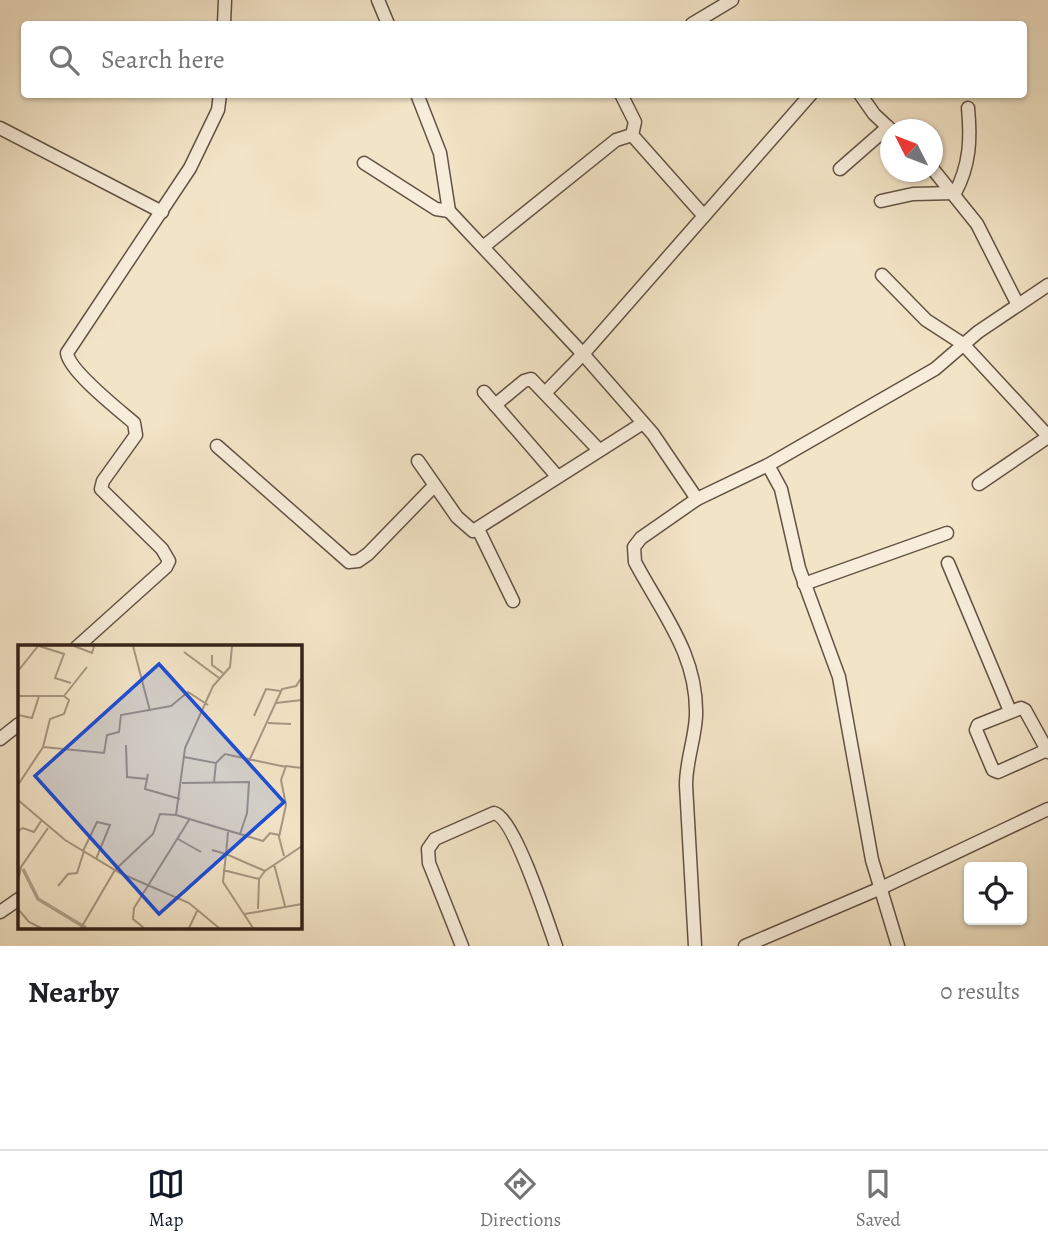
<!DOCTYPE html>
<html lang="en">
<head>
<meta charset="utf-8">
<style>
	body { margin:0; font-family:Alegreya,serif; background:#f2f2f2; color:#202124 }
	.controls { position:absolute; right:21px; bottom:21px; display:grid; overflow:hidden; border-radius:7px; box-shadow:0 2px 5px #0004 }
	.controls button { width:63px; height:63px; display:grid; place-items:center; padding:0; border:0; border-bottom:2px solid #e0e0e0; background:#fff; color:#202124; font:35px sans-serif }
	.compass { position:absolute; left:880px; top:119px; width:63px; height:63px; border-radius:50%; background:#fff; box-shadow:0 2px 5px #0004; rotate:312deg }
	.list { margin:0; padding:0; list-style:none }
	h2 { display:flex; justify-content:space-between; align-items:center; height:91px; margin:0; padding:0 28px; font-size:30px }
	h2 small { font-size:23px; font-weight:400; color:#757577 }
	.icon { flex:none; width:38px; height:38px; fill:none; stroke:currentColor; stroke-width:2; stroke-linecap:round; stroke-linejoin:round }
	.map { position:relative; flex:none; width:1048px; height:946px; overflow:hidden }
	.search { position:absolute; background:#fff; box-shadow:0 2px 5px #0004; left:21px; right:21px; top:21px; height:77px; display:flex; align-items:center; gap:18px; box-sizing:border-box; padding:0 24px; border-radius:7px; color:#757577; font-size:26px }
	.sheet { height:203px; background:#fff }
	nav { display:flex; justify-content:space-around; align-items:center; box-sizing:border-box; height:98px; border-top:2px solid #e0e0e0; background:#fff; font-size:19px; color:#757577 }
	nav a { display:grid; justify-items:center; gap:4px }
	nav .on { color:#111827 }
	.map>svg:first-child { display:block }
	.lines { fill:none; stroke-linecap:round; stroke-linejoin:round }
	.minor-casing { stroke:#645244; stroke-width:15 }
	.minor { stroke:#f7edda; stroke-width:12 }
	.inset-river { fill:none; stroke:#b2a28b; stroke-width:3.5 }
	.inset-road { fill:none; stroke:#a69681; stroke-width:2 }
	.view { fill:#1d4ed8; fill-opacity:0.15; stroke:#1d4ed8; stroke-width:3.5 }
	.inset-edge { fill:none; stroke:#352219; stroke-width:3.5 }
</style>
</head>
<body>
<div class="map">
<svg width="1048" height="946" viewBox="0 0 1048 946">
	<rect width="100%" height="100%" fill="#f2e4c6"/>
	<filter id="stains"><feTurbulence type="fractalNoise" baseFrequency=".00286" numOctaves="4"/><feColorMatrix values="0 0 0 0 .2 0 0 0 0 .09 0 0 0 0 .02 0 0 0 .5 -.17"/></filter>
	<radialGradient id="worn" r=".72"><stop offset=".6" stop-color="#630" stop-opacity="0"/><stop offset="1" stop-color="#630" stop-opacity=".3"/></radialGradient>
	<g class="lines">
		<defs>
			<g id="minor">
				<polyline points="378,0 388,24"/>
				<polyline points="224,24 225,0"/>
				<polyline points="692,24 732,0"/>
				<polyline points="417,94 440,153 449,211 583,354 653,434 697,499 768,465 935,369 978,332 1048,285"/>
				<polyline points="621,94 635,122 632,135"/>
				<polyline points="860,94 874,114 891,130"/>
				<polyline points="0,128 162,212"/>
				<polyline points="364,163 436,209 449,211"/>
				<polyline points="932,168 977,224 1018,305"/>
				<polyline points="840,169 888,127"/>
				<path d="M881,201L913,194L955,193C970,165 971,139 968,108"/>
				<polyline points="483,247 616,140 632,135 704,216"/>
				<polyline points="882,275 926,320 963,344 1048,436"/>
				<polyline points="484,392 556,475"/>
				<polyline points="546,392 583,354 811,94"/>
				<polyline points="495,405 524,381 531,379 599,450"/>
				<polyline points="217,446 349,562 358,561 368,554 434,486"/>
				<polyline points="418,461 457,517 473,531 643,423"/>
				<polyline points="768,465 781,489 799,568 839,677 872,860 898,946"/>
				<polyline points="979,484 1048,437"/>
				<polyline points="478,529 513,601"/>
				<polyline points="948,563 1010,711"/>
				<polyline points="804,584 947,533"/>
				<path d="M77,647L166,567L169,561L162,549L101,489L103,481L136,435L134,423C119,410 69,371 67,353L190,168L218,110L220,94"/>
				<polyline points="0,739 19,724"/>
				<polyline points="1047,750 998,772 993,770 976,730 978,725 1021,708 1025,710 1047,750 1048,752"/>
				<polyline points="0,912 19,899"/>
				<path d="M462,946L429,863L428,849L435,839L494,813C514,817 548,923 556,946"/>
				<path d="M695,946L686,785C686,761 695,739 696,716C698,655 662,613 635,562L634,547L641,538L697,499"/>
				<polyline points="745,946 881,888 1048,809"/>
			</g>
		</defs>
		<use href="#minor" class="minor-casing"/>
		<use href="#minor" class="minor"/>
	</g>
	<g transform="translate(18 645)">
		<rect width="284" height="284" fill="#f2e4c6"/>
		<path class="inset-river" d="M5,224L20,254L68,283"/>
		<path class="inset-road" d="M21,1L46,9L37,33L53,38M56,1L74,8L76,1M115,1L132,66M214,1L212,22L195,41L167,103L158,170L245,196L252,188L261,190M166,7L201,33M194,10V20L205,28M0,26L20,1M0,51H46L51,55L46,69L32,74L25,102L0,140M46,51L69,22M258,58L284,55M0,70L14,73L21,51M236,71L248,44L263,46M250,78L273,79M108,100L109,132L129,134M25,102L86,108L89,90L101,87L103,70L153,61L170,47L190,60M166,112L198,118L196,137M231,116L264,44L278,41L284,32M198,118L207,109L268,122M130,129L127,144L162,154M164,138L231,137L229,168L222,189M0,155L47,195L102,228L171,258L201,283M0,186L5,183L16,187L23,176M160,194L183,207M194,205L208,209L210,187M65,206L79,177L92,180L78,214M266,211L261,192L268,160L263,135L268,121L284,123M256,219L267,261M205,225L241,234M247,226L284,201M0,236L3,222L30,183M40,241L50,229L59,228L66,206M0,264L11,277L23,283M227,269L284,259M63,283L97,225L135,189L142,169L158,170M126,283L115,274L116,263L171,175M171,283L180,264M235,283L205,237L208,209L247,226L241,234L240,264"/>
		<path class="view" d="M141,19L266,157L141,269L17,131Z"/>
		<rect width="284" height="284" class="inset-edge"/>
	</g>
	<rect width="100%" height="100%" filter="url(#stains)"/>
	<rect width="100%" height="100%" fill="url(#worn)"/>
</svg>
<div class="controls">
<button><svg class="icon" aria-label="locate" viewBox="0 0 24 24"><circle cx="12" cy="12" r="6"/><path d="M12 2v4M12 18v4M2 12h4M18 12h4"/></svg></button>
</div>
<svg class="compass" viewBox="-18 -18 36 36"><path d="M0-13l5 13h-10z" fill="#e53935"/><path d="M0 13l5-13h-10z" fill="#757577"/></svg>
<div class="search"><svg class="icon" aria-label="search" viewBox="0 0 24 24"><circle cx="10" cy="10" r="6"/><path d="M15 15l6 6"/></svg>Search here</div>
</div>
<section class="sheet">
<h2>Nearby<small>0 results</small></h2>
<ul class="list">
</ul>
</section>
<nav>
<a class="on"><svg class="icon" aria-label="map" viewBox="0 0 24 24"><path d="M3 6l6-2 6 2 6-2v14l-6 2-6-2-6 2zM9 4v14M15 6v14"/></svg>Map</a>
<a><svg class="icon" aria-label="directions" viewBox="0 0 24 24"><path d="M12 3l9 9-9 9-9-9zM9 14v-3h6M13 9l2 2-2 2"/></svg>Directions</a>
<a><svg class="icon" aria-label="saved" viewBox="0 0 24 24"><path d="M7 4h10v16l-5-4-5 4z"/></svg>Saved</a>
</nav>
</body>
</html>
